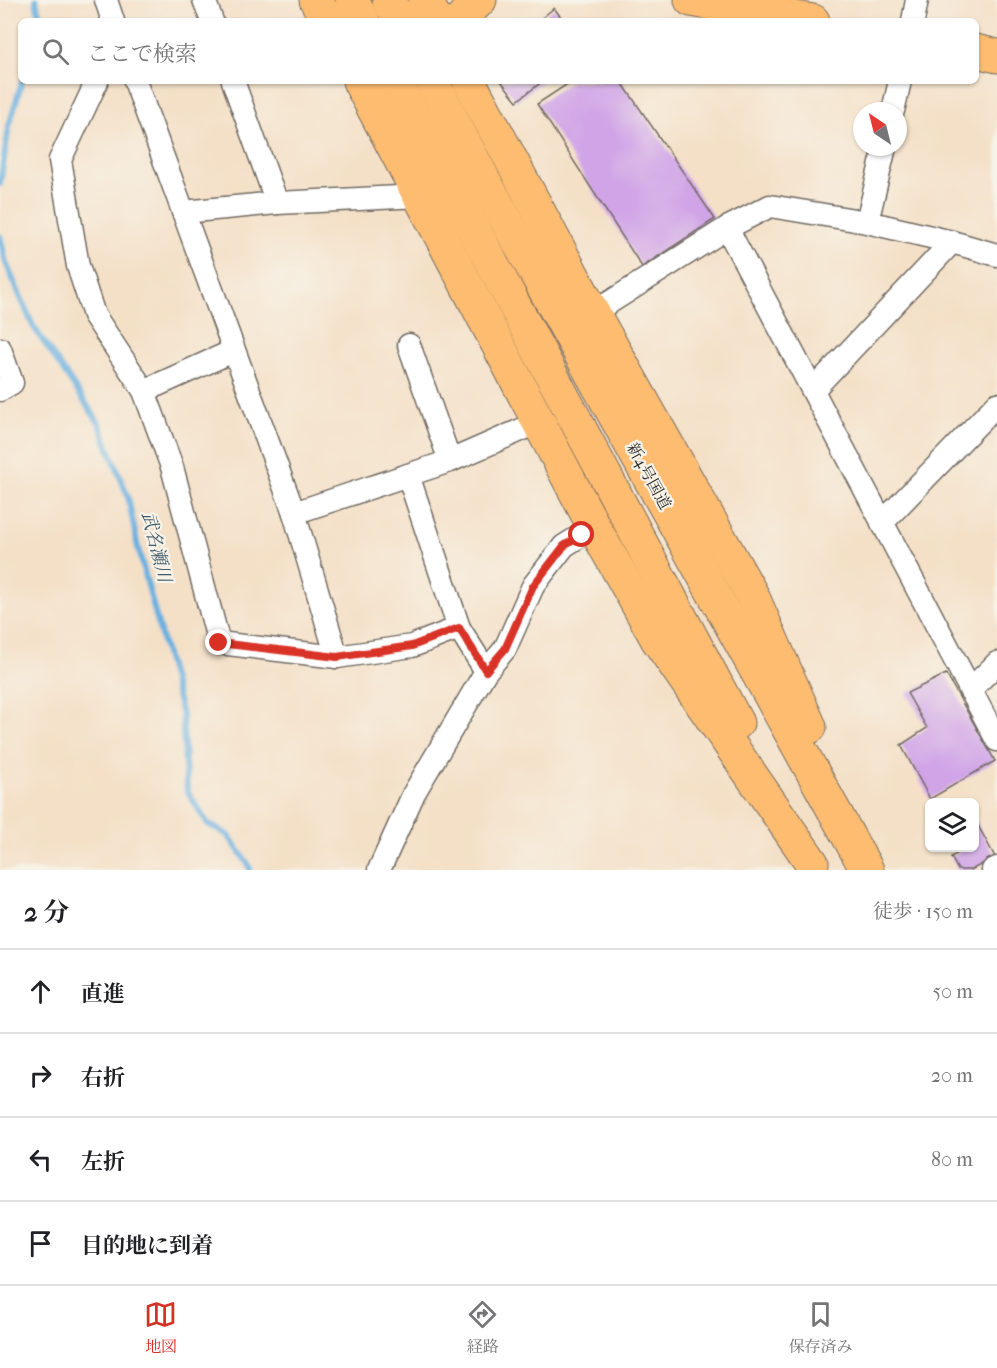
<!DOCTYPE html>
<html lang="ja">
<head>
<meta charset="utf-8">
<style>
	body { margin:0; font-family:"IM FELL French Canon","Noto Serif JP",serif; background:#f6f6f6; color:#202124 }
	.controls { position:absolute; right:18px; bottom:18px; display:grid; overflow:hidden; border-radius:9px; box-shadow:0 2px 4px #0004 }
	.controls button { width:54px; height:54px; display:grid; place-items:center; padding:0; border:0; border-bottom:2px solid #e0e0e0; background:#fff; color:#202124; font:30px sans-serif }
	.compass { position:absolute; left:853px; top:102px; width:54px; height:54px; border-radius:50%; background:#fff; box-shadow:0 2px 4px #0004; rotate:325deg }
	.stop { position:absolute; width:18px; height:18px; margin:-14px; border:4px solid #d93025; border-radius:50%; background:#fff }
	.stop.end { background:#d93025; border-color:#fff; box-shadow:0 2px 6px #0008 }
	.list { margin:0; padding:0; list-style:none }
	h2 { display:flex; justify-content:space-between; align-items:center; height:78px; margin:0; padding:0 24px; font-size:26px }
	h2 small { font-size:20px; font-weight:400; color:#757577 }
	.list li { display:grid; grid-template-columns:39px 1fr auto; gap:18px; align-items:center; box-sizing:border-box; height:84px; padding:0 24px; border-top:2px solid #e0e0e0 }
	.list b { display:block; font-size:22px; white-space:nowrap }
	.list em { font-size:20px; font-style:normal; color:#757577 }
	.icon { flex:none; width:33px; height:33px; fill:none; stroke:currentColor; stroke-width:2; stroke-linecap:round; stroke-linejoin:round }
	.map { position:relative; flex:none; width:997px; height:870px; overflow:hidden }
	.search { position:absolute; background:#fff; box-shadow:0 2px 4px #0004; left:18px; right:18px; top:18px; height:66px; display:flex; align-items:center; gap:15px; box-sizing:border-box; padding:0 21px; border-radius:9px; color:#757577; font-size:22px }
	.sheet { height:414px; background:#fff }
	nav { display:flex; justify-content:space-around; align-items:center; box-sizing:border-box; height:84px; border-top:2px solid #e0e0e0; background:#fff; font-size:16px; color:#757577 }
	nav a { display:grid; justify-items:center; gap:3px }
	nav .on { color:#d93025 }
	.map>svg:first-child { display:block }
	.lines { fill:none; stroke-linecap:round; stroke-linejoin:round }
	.stream { stroke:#69b0e0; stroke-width:6 }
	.building { fill:#d0a4e7 }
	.street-casing { stroke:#716a62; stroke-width:25 }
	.primary-casing { stroke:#716a62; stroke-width:35 }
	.highway-casing { stroke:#716a62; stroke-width:35 }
	.street { stroke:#fff; stroke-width:22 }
	.primary { stroke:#fdbc70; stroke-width:33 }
	.highway { stroke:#fdbc70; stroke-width:33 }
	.route { stroke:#d93025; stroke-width:8 }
	.labels { text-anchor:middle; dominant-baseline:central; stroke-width:4.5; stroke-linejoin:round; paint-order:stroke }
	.street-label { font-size:16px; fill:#2b2b2b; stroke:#f7f3e8 }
	.water-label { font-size:18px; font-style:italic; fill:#415a6a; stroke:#f7f3e8 }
</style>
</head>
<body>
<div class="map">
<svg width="997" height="870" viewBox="0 0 997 870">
	<rect width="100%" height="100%" fill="#f7f3e8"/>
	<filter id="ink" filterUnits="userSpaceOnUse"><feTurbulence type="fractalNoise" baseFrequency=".0167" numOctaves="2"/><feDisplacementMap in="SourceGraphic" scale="12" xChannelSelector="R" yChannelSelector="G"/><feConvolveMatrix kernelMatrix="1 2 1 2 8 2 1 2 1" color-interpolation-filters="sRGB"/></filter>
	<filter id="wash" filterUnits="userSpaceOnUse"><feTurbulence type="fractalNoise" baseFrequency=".008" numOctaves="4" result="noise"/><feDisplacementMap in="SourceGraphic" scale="24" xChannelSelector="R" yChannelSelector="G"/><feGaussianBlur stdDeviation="1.35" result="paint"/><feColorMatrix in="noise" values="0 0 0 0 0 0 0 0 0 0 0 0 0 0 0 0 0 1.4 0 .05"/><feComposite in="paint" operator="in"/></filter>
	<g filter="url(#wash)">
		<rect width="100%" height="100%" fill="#f4e0c7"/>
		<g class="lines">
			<g class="stream">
				<polyline points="36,0 39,14 37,21"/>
				<polyline points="0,184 9,126 22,81"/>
				<polyline points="0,236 6,263 33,326 99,423 128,497 138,548 182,715 187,791 208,824 228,835 248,864 250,870"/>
			</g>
		</g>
		<g id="blocks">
			<g class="building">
				<polygon points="554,8 564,21 538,21"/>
				<polygon points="501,81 543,81 517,101"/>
				<polygon points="572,81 621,81 715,219 642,267 537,104"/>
				<polygon points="946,674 995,761 930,799 901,745 927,728 907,693"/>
				<polygon points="974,818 995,857 971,870 958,870 951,857 960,852 958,848 974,848"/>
			</g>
		</g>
	</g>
	<g filter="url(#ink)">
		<use href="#blocks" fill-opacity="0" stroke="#716a62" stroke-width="1.5"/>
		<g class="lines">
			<defs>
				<g id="street">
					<polyline points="106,0 113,21"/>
					<polyline points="204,0 212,21"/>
					<polyline points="913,21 917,0"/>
					<polyline points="97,81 60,160 78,266 94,315 144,391 172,467 219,643 337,657 412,646 459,628 486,671"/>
					<polyline points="135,81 294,513 337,657"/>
					<polyline points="233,81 277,203 420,196"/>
					<polyline points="893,111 900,81"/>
					<polyline points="183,212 277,203"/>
					<polyline points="867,222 885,147"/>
					<polyline points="727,228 997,740"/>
					<polyline points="593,313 727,228 770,206 867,222 952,242 997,255"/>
					<polyline points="409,345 450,461"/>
					<polyline points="0,349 12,383 0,390"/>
					<polyline points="813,390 952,242"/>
					<polyline points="144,391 233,351"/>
					<polyline points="408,475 459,628"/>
					<polyline points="294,513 450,461 539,422"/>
					<polyline points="882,523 997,404"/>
					<polyline points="970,690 997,663"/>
					<polyline points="379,870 414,793 486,671 505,649 533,586 564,546 594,527"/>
					<polyline points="993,870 997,868"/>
				</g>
				<g id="primary">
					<polyline points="691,0 813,21"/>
					<polyline points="976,51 997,56"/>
				</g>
				<g id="highway">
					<polyline points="316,0 327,21"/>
					<polyline points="352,0 363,21"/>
					<polyline points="389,0 400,21"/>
					<polyline points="425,0 437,21"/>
					<polyline points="461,21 465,14 480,0"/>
					<polyline points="359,81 594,527 657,639 812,863"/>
					<polyline points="395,81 737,723"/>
					<polyline points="432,81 484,180 867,870"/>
					<polyline points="469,81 593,313 752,595 810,727"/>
				</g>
			</defs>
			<use href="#street" class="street-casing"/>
			<use href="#primary" class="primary-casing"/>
			<use href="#highway" class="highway-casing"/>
			<use href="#street" class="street"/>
			<use href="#primary" class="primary"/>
			<use href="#highway" class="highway"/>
		</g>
	</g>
	<g class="lines" filter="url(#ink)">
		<polyline class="route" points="219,643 337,657 412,646 459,628 486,671 505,649 533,586 564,546 582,535"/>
	</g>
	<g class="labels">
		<g class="street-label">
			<text transform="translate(649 476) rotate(61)">新4号国道</text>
		</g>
		<g class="water-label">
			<text transform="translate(156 547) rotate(76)">武名瀬川</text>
		</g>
	</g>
</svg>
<div class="controls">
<button><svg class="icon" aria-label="layers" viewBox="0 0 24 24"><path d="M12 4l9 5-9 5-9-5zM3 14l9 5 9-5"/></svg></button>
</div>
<svg class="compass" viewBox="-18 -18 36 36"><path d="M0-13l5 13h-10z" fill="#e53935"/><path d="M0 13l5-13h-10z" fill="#757577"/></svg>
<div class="stop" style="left:582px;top:535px"></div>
<div class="stop end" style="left:219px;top:643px"></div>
<div class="search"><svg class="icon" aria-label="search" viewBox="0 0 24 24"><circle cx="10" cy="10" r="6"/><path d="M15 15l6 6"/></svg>ここで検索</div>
</div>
<section class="sheet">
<h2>2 分<small>徒歩 · 150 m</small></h2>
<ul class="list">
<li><svg class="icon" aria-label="ahead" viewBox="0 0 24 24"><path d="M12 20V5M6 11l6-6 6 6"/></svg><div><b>直進</b></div><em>50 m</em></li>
<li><svg class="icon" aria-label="right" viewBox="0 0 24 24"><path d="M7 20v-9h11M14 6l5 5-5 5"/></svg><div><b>右折</b></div><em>20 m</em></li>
<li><svg class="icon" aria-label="left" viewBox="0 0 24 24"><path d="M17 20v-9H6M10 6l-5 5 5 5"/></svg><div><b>左折</b></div><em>80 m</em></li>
<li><svg class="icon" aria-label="arrive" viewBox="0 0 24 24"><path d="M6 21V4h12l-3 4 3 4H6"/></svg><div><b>目的地に到着</b></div></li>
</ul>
</section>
<nav>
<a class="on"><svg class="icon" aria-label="map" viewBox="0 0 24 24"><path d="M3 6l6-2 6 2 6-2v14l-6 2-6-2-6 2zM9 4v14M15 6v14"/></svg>地図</a>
<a><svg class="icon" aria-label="directions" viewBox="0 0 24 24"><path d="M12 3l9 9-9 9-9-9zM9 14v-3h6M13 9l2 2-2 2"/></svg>経路</a>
<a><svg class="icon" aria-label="saved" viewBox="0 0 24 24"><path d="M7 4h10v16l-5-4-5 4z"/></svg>保存済み</a>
</nav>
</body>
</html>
